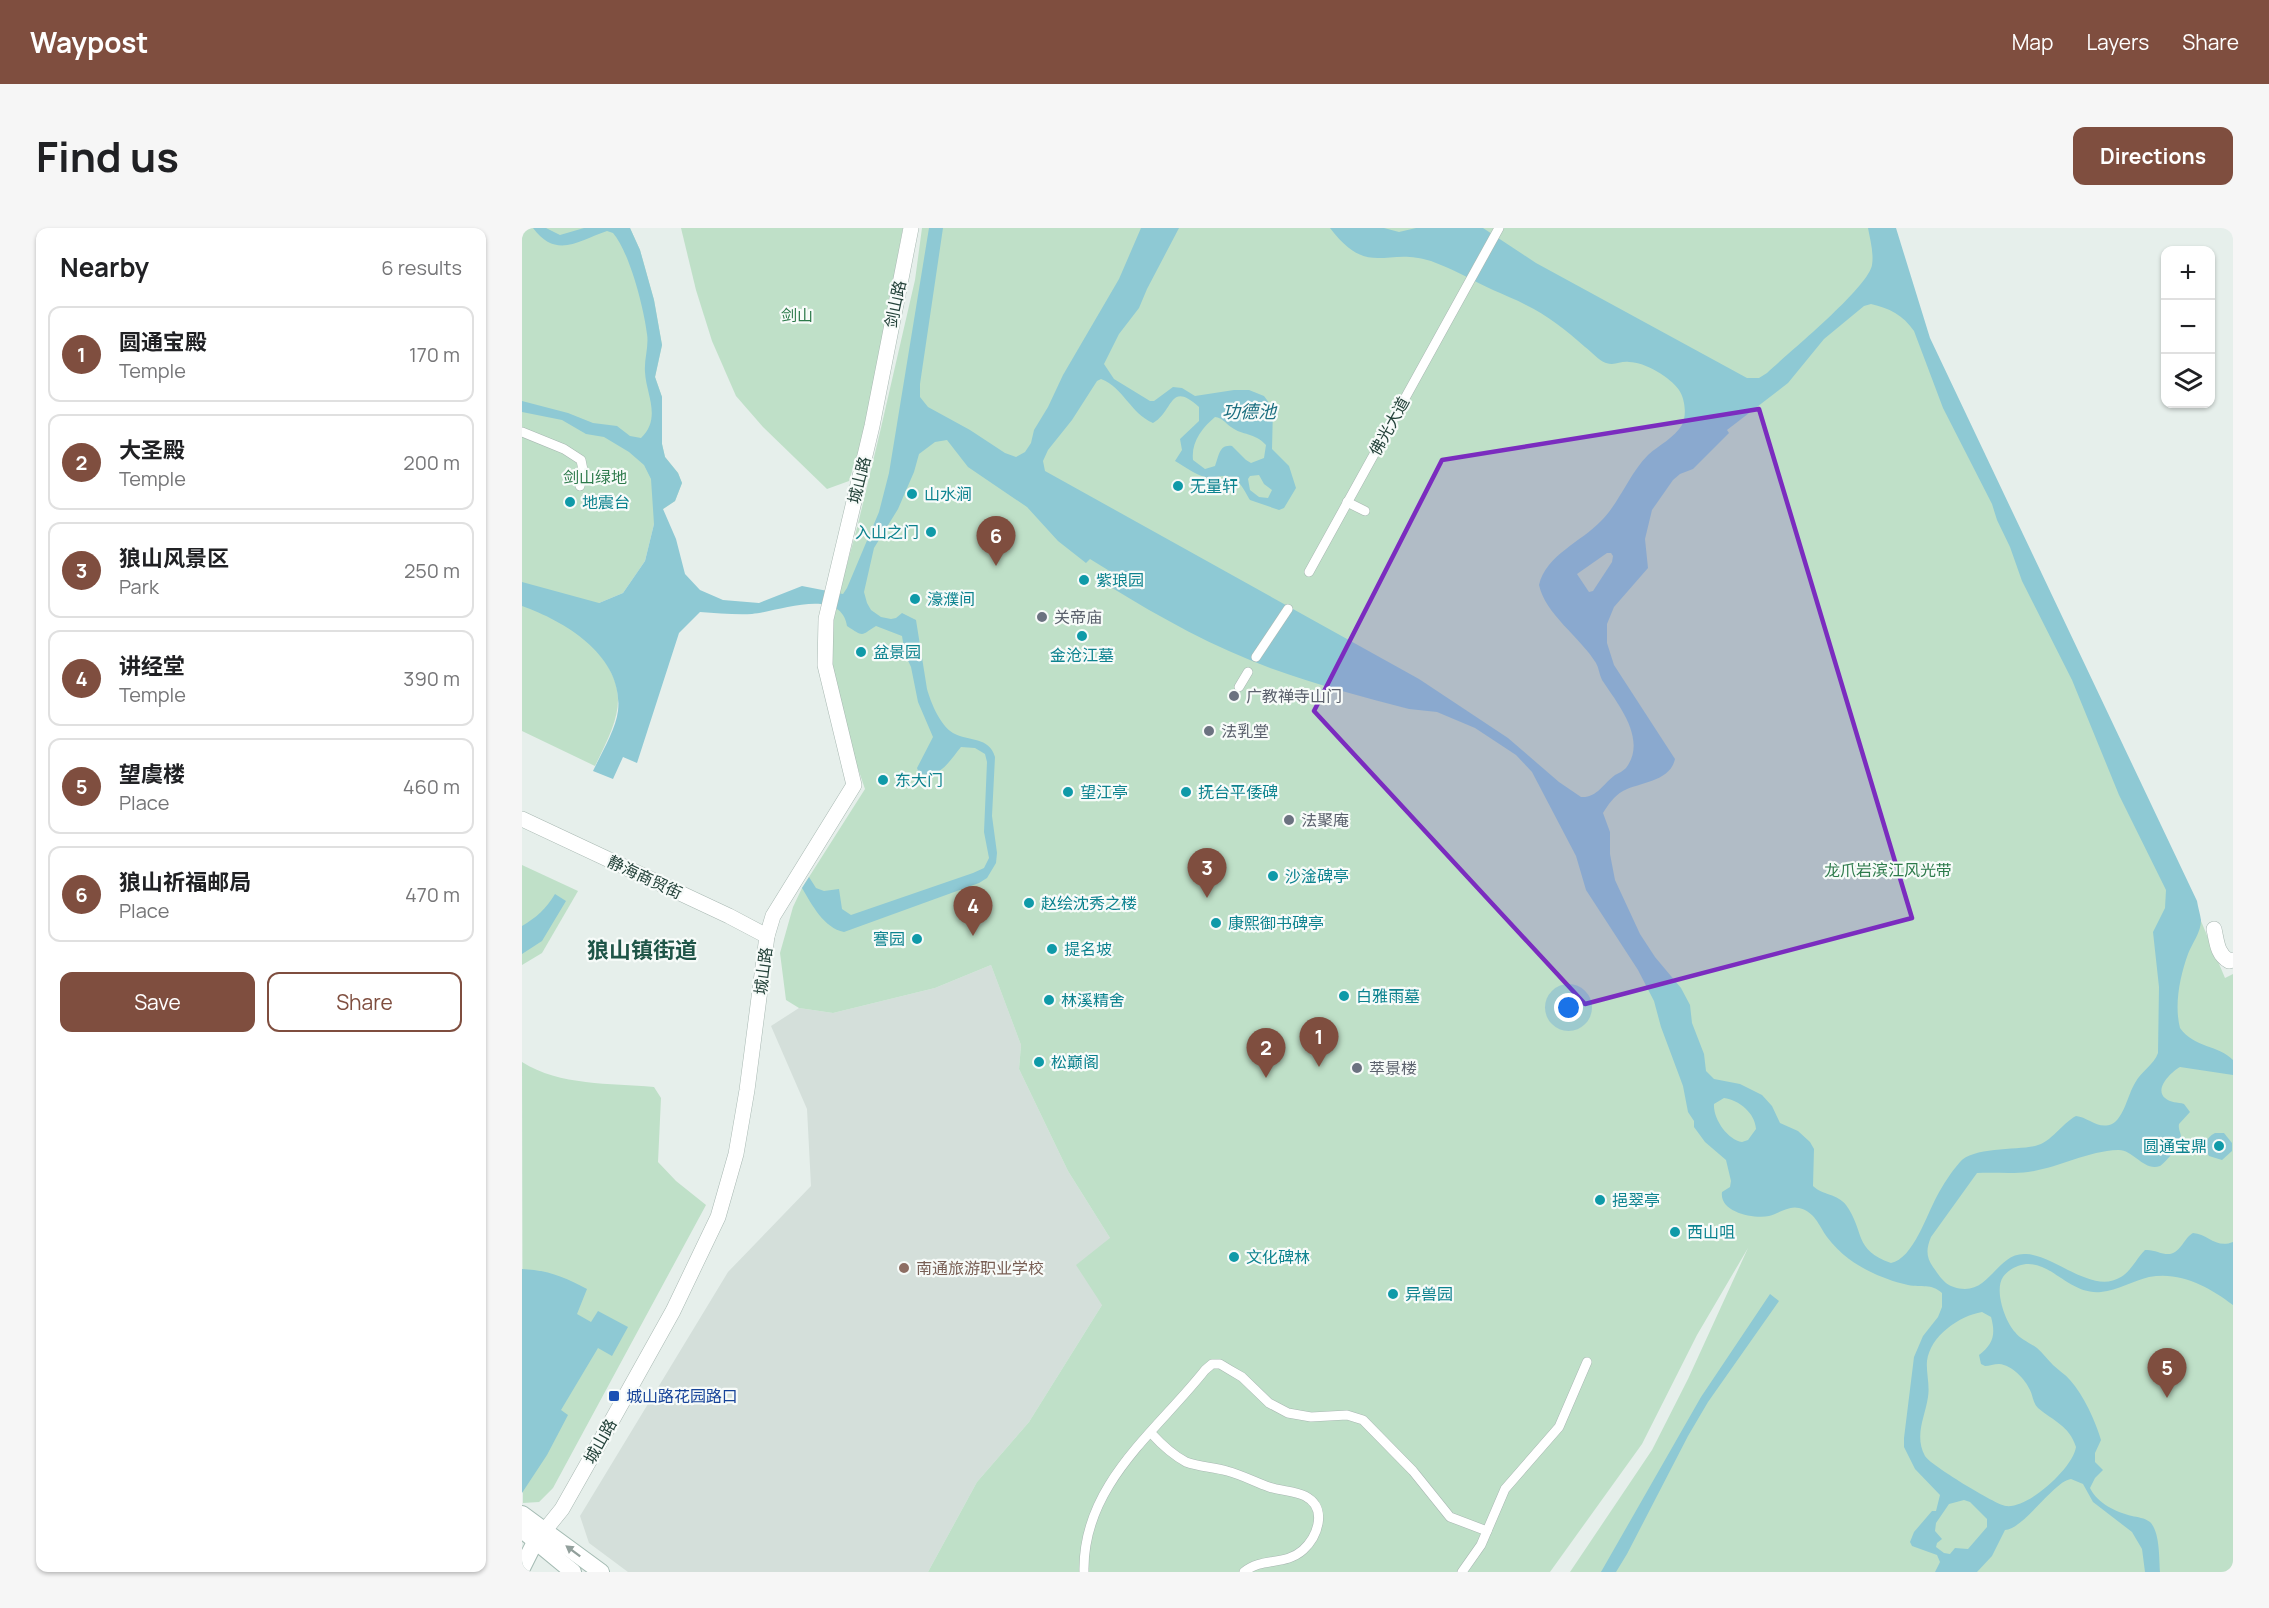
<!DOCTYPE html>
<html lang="en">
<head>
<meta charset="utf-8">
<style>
	body { margin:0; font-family:Manrope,"Noto Sans SC",sans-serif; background:#f6f6f6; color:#202124 }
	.controls { position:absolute; right:18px; top:18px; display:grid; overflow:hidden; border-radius:12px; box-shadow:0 2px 4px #0004 }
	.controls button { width:54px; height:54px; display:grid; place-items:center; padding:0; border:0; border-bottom:2px solid #e0e0e0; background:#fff; color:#202124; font:30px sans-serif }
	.you { position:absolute; left:1047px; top:780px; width:21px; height:21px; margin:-15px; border:4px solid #fff; border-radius:50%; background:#1a73e8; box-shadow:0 0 0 9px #1a73e833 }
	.badge { display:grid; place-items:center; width:39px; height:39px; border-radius:50%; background:#7f4e3f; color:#fff; font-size:20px; font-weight:700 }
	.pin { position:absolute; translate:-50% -50px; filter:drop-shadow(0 2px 3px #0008) }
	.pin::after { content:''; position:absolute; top:32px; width:21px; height:18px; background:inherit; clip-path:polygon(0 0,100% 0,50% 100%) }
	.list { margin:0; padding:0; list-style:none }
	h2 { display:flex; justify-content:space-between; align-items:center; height:78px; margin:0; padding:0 24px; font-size:26px }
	h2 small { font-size:20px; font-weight:400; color:#757577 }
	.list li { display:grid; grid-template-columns:39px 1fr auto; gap:18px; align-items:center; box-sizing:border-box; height:96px; margin:0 12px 12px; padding:0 12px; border:2px solid #e0e0e0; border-radius:12px }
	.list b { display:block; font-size:22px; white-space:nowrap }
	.list p { margin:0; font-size:20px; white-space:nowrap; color:#757577 }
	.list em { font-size:20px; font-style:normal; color:#757577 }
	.actions { display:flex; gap:12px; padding:18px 24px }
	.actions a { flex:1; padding:14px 0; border:2px solid #7f4e3f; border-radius:12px; text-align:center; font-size:21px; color:#7f4e3f }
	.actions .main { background:#7f4e3f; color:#fff }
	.icon { flex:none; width:33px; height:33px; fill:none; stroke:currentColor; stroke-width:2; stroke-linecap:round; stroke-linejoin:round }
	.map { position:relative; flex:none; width:1711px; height:1344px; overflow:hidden; border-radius:12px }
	header { display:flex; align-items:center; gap:36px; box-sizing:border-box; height:84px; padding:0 30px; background:#7f4e3f; color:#fff }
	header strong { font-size:28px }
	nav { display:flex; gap:33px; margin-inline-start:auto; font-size:21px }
	.intro { display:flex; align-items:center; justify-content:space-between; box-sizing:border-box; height:144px; padding:0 36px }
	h1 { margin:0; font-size:42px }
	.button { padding:15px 27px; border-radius:12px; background:#7f4e3f; color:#fff; font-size:21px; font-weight:700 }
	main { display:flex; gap:36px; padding:0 36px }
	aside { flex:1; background:#fff; border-radius:12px; box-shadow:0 2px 4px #0004 }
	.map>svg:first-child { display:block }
	.built { fill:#d4dfda }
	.green { fill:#bfe0c8 }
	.water { fill:#8ec9d4; fill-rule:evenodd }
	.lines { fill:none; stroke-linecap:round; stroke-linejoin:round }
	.pedestrian-casing { stroke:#a8b8b2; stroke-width:10 }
	.tertiary-casing { stroke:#a8b8b2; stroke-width:16 }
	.secondary-casing { stroke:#a4bbb3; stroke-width:18 }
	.pedestrian { stroke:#fff; stroke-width:9 }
	.tertiary { stroke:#fff; stroke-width:15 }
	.secondary { stroke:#fff; stroke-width:16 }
	.oneway { fill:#92a09c }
	.marked { fill:#7b2cbf; fill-opacity:0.2; stroke:#7b2cbf; stroke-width:4.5; stroke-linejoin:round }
	.culture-dot { fill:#0f9aa8; stroke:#f7fbf9; stroke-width:2 }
	.worship-dot { fill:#6b7280; stroke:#f7fbf9; stroke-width:2 }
	.education-dot { fill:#8d6e63; stroke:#f7fbf9; stroke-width:2 }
	.transit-dot { fill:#1a4fb4; stroke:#f7fbf9; stroke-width:2 }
	.labels { text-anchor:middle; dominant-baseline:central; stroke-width:4.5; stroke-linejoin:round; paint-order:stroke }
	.street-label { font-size:16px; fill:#24423a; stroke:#f7fbf9 }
	.park-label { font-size:16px; fill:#2d7a4b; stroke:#f7fbf9 }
	.culture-label { font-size:16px; fill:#0d838f; stroke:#f7fbf9; text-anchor:start }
	.worship-label { font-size:16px; fill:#5b616d; stroke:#f7fbf9; text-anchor:start }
	.education-label { font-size:16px; fill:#785e54; stroke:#f7fbf9; text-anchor:start }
	.transit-label { font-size:16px; fill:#164399; stroke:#f7fbf9; text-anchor:start }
	.water-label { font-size:18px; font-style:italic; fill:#1c6f80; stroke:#f7fbf9 }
	.district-label { font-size:22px; font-weight:bold; fill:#1f5548; stroke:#f7fbf9 }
</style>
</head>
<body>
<header>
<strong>Waypost</strong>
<nav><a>Map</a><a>Layers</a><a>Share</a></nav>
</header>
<div class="intro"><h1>Find us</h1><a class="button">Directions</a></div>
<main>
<aside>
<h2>Nearby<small>6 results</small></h2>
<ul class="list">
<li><span class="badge">1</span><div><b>圆通宝殿</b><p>Temple</p></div><em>170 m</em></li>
<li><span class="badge">2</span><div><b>大圣殿</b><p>Temple</p></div><em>200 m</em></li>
<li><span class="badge">3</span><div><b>狼山风景区</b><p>Park</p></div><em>250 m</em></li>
<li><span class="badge">4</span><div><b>讲经堂</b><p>Temple</p></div><em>390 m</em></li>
<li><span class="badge">5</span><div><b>望虞楼</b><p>Place</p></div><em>460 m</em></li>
<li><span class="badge">6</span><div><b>狼山祈福邮局</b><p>Place</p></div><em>470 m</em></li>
</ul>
<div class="actions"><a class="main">Save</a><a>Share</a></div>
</aside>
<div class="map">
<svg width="1711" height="1344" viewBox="0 0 1711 1344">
	<rect width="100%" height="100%" fill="#e6efeb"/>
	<polygon class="built" points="469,737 499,817 497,841 546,943 588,1010 580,1077 507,1194 455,1254 406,1344 106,1344 67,1315 58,1288 206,1044 289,958 285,881 249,798 277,780 311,785 413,760"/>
	<g class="green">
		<path d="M0,0H108L118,22L132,72L140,117L133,149L140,169V216L143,229L156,245L160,255L153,273L141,281L132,296L123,333L101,365L77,375L72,420C111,463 96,491 73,538L0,503Z"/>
		<polygon points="159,0 381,0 343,203 327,253 305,261 241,199 214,168 190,113 174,62"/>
		<polygon points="400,0 1360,0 1367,31 1679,693 1703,750 1711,746 1711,1344 1048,1344 1130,1222 1166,1151 1226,1020 1175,1107 1120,1216 1028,1344 406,1344 455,1254 507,1194 580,1077 554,1037 588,1010 546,943 497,841 499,817 469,737 413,760 311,785 277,780 264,772 258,725 271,679 280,660 343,561 327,514 308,434 312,383 335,300 358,204 393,52"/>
		<polygon points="0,637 56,663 20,725 0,737"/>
		<path d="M0,834C38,858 88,855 132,859L139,870L136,934L154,953L184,977L31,1260L17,1274L1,1275Z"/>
	</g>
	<g class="water">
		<path d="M11,0H24L38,7L62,0H108L118,22L132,72L140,117L133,149L140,169V216L143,229L156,245L160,255L153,273L141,281L154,311L163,346L178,362L201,372L237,375L280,358L321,366L325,360L357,284L367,245L407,0H421L398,156V169L406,179L448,202L483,225L494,229L503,224L509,215L512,202L526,179L541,147L597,51L619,0H657L625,61L617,80L597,106L582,136L592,151L628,173H632L651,159L660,160L673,168L712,162H727L742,168L751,180L750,221L767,238L774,260L762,280L757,282L728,272C722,262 716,247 702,248C695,248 690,251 683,249C672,246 662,238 653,233L660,222L658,211L677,193V179C647,152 652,183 631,195C608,185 602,160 579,151L575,153L550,192L526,222L521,233L523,243L897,451L986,510L1037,554L1059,569C1075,570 1081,556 1093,547C1097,545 1101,543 1104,540C1126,511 1095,475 1080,452C1077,446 1077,440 1074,435C1058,409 1023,386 1017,357C1024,327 1059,314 1079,293C1098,274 1107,246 1126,227C1137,217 1152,210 1160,197C1165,187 1163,171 1157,162C1148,149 1123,134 1107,134C1098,133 1093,138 1084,135C1076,132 1070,124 1063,119C1045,103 1025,87 1004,77C993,71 982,67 971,62C950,52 931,41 909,33C863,18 847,51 808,0H862L877,4L894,0H961L1014,35L1225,150H1237L1245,145C1266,125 1346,60 1350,37C1352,25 1348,11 1346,0H1374L1408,110L1675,673C1676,679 1678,686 1679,692C1679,705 1670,715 1666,726C1658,748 1652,777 1658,800C1672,820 1697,817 1711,832V847L1658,839C1649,844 1632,861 1643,870C1648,875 1656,874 1662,876L1668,884L1657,896C1656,902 1659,904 1659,910C1660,915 1642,936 1638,938C1622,944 1611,921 1596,922C1565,923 1536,940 1506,944C1490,946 1472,944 1455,945L1409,1009C1404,1021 1404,1029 1411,1039C1421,1053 1425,1060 1443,1061C1469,1061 1477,1024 1504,1026C1533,1027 1570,1067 1599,1049C1610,1042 1614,1031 1623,1022C1632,1021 1640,1027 1648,1026C1659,1024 1662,1010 1671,1005C1686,1006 1694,1021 1711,1014V1077C1687,1059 1659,1043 1627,1049C1611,1053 1596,1062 1579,1064C1548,1067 1530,1034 1504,1036C1495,1037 1486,1042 1481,1049C1472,1062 1483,1093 1493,1104C1498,1111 1508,1115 1515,1120C1521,1125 1525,1131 1531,1137C1536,1142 1543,1146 1548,1152C1562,1168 1573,1192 1579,1212L1573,1225V1234L1581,1242L1573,1250L1568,1260C1576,1276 1594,1284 1610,1288C1615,1289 1623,1290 1628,1294C1638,1304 1637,1330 1638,1344H1623L1620,1321L1610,1304L1571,1274L1561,1256L1549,1251C1532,1253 1502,1301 1483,1302L1470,1328L1455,1344H1413L1418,1334L1415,1327L1390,1318L1388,1314L1392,1304L1410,1283H1414L1418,1267L1393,1241L1382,1219V1210L1392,1129L1401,1108L1416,1089L1420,1079V1065C1409,1055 1400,1060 1386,1057C1367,1053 1343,1043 1327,1031C1319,1025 1311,1017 1305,1009C1296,996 1293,984 1277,980C1267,977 1256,986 1247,988C1231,991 1197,984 1200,964L1208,959L1209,953L1204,932L1183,914L1172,899V893L1166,884L1161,858L1139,799L1132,773L1116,742L1064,662L1054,628L1010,544L994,527L953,500L915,484L887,481C841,469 795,457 751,441C693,420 639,390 587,358L594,347L568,331L564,335L536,313L505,279L446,239L425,212L413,214L397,226L392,244L376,281L352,320L342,364L345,375L349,382L359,389L369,391L374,390L380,385L394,392L405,461C409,475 418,497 431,505C447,514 467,508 473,529L470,588L475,625L474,635L465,650L457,655L322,704C302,700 290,677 280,660L287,649L294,660L302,663L317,661L320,681L329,687L451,645L462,640L467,630L462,604L465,534L463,526L453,520L439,519C428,532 417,553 397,545L395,540L411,509L396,474L389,439L383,426L380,408L354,398C339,407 343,410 325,398C319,358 255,384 230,386C213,387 195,385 178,384L157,405L115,535L101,529L91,551L71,543C79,526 94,501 96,483C102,429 45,394 0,378V354L77,375L101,365L123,333L132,296L129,251L122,237L107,224L82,209L64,206L40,192L0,184V173L46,185L71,195L95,198L108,208L119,210C140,190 124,166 123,144C122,131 127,119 125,106C122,81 108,25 91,5L85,3C57,12 35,32 11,0ZM1349,76C1367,80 1381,87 1392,103L1421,180L1470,276L1475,292L1488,319L1500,353L1550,452L1597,567L1644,662L1643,680L1631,704L1637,759L1636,825C1632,837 1619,843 1613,855C1606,866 1602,890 1590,896C1576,902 1566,889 1554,888C1539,896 1530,914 1513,918C1495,922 1450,919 1438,934C1429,944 1421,957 1415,968C1405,986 1391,1031 1369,1035C1331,1022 1343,1003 1324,977C1316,966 1300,967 1291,958L1292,921L1288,914L1276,903L1258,895L1250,878L1240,867L1218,856L1192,851L1184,843L1182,826L1170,795L1168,777L1159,760L1133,729L1118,706L1093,652L1088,626V604L1081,585C1086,577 1092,568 1101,563C1118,554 1148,554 1153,531L1092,437L1085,415V396L1092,379L1126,340L1123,311L1130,282L1151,252L1158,246L1171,241L1207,205L1205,202L1266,155L1302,111L1342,78ZM693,189C701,190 703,195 709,199C721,208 732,204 744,217L742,230L729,235L724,232L710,218C697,216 697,228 693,238L683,241L671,232C669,214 680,200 693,189ZM737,247L742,256L750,262L746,270L737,269L728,262L726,251L728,248ZM1085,325H1089L1091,328L1090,334L1071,363L1067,364L1055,346ZM1202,870C1217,872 1233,885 1234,901L1226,912L1220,914C1206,912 1191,891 1192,876ZM1460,1084L1469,1089C1474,1107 1471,1116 1457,1127L1459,1136L1463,1138C1467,1138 1472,1136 1477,1136C1490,1137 1503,1151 1508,1162C1511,1168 1511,1175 1516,1180C1531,1193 1547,1197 1554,1219C1551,1240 1506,1281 1484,1278C1474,1277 1407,1236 1403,1228C1392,1208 1403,1189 1406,1169C1408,1157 1404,1145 1405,1133C1408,1108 1437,1088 1460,1084ZM1442,1272L1448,1274L1465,1291V1299L1446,1321L1433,1320L1428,1326L1422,1325L1414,1319L1415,1315L1420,1311L1413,1303L1414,1295L1427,1276Z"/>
		<path d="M33,666L44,673L20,713L0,726V698C15,689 24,681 33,666Z"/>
		<path d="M1693,905H1702L1710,915V923L1700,932L1687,928C1681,919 1683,910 1693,905Z"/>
		<path d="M0,1041C25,1042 43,1049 65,1061L55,1086L69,1094L76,1083L106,1099L90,1128L76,1120L39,1182L46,1187L25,1227L0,1265Z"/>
		<polygon points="1248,1066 1257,1073 1186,1174 1166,1208 1105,1326 1094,1344 1079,1344 1179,1169"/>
	</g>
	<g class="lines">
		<defs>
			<g id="pedestrian">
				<polyline points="0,204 42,221 59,232 61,242 58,258"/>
				<polyline points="825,274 843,283"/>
				<polyline points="787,344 977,0"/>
				<polyline points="734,429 766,381"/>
				<polyline points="717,459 726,444"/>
				<path d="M629,1205C639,1216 651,1227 664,1234C677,1239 692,1239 705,1243C720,1247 733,1254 747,1259C759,1263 773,1263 783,1268C806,1280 796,1308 781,1322C763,1338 740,1329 722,1344"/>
				<path d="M562,1344C560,1257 634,1204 683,1142L690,1136H698L708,1142L720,1149L747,1175L766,1185L789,1189L825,1187L841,1192L891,1243L928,1289L965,1303"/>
				<polyline points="940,1344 959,1317 983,1261 1037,1199 1065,1134"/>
			</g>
			<g id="tertiary">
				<polyline points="0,591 207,688 245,708"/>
				<path d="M1692,701C1695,714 1695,726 1707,733L1711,732"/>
				<polyline points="15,1312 40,1281 79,1212 151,1083 196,989 214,926 225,862 245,708 251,688 332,557 303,437 304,391 350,198 389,0"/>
			</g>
			<g id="secondary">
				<polyline points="0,1286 79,1344"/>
				<polyline points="0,1302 51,1344"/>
				<polyline points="0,1340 13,1314"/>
			</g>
		</defs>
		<use href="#pedestrian" class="pedestrian-casing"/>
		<use href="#tertiary" class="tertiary-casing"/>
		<use href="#secondary" class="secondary-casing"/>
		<use href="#pedestrian" class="pedestrian"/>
		<use href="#tertiary" class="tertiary"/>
		<use href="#secondary" class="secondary"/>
	</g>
	<defs><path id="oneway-solid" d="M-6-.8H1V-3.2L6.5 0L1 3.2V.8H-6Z" transform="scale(1.5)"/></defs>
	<use class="oneway" href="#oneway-solid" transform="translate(51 1323) rotate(-143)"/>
	<path class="marked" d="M1237,181L1390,690L1063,776L792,483L920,232Z"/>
	<g class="culture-dot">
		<circle cx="656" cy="258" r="6"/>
		<circle cx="390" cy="266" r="6"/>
		<circle cx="48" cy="274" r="6"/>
		<circle cx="409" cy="304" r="6"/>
		<circle cx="562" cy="352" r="6"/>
		<circle cx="393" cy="371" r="6"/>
		<circle cx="560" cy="408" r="6"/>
		<circle cx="339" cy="424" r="6"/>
		<circle cx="361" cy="552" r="6"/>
		<circle cx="546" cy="564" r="6"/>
		<circle cx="664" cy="564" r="6"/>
		<circle cx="751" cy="648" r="6"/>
		<circle cx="507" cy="675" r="6"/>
		<circle cx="694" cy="695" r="6"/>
		<circle cx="395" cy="711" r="6"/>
		<circle cx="530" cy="721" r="6"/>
		<circle cx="822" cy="768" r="6"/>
		<circle cx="527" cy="772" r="6"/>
		<circle cx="517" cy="834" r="6"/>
		<circle cx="1697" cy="918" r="6"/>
		<circle cx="1078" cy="972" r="6"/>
		<circle cx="1153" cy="1004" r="6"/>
		<circle cx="712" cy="1029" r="6"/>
		<circle cx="871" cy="1066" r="6"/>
	</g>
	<g class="worship-dot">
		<circle cx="520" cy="389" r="6"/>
		<circle cx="712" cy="468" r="6"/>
		<circle cx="687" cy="503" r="6"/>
		<circle cx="767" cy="592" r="6"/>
		<circle cx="835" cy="840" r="6"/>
	</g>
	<circle class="education-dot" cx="382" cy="1040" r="6"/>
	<rect class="transit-dot" x="86" y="1162" width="12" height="12" rx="3"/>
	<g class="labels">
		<g class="street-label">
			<text transform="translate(373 76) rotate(-78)">剑山路</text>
			<text transform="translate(867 198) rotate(-61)">佛光大道</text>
			<text transform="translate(337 252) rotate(-76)">城山路</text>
			<text transform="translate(123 649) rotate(25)">静海商贸街</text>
			<text transform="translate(241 743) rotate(-83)">城山路</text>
			<text transform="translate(78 1213) rotate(-61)">城山路</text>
		</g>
		<g class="park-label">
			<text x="275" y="87">剑山</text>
			<text x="73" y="249">剑山绿地</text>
			<text x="1366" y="642">龙爪岩滨江风光带</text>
		</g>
		<g class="culture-label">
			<text x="668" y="258">无量轩</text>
			<text x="402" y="266">山水涧</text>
			<text x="60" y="274">地震台</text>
			<text x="397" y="304" text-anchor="end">入山之门</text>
			<text x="574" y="352">紫琅园</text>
			<text x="405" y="371">濠濮间</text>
			<text x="351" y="424">盆景园</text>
			<text x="560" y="427" text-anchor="middle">金沧江墓</text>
			<text x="373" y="552">东大门</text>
			<text x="558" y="564">望江亭</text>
			<text x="676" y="564">抚台平倭碑</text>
			<text x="763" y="648">沙淦碑亭</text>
			<text x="519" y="675">赵绘沈秀之楼</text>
			<text x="706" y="695">康熙御书碑亭</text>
			<text x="383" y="711" text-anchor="end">謇园</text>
			<text x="542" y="721">提名坡</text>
			<text x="834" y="768">白雅雨墓</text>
			<text x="539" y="772">林溪精舍</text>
			<text x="529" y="834">松巅阁</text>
			<text x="1685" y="918" text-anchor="end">圆通宝鼎</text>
			<text x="1090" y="972">挹翠亭</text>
			<text x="1165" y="1004">西山咀</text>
			<text x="724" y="1029">文化碑林</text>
			<text x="883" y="1066">异兽园</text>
		</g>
		<g class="worship-label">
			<text x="532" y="389">关帝庙</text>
			<text x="724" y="468">广教禅寺山门</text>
			<text x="699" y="503">法乳堂</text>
			<text x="779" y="592">法聚庵</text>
			<text x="847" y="840">萃景楼</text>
		</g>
		<g class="education-label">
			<text x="394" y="1040">南通旅游职业学校</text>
		</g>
		<g class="transit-label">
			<text x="104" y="1168">城山路花园路口</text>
		</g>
		<g class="water-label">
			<text x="727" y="183">功德池</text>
		</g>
		<g class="district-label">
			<text x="120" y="722">狼山镇街道</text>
		</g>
	</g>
</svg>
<div class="controls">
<button>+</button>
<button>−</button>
<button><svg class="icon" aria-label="layers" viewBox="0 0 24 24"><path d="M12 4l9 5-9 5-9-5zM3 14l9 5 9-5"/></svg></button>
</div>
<div class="you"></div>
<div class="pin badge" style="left:797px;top:839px">1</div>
<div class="pin badge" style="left:744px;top:850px">2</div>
<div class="pin badge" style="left:685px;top:670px">3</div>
<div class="pin badge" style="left:451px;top:708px">4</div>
<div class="pin badge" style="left:1645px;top:1170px">5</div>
<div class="pin badge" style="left:474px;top:338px">6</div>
</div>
</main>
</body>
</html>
